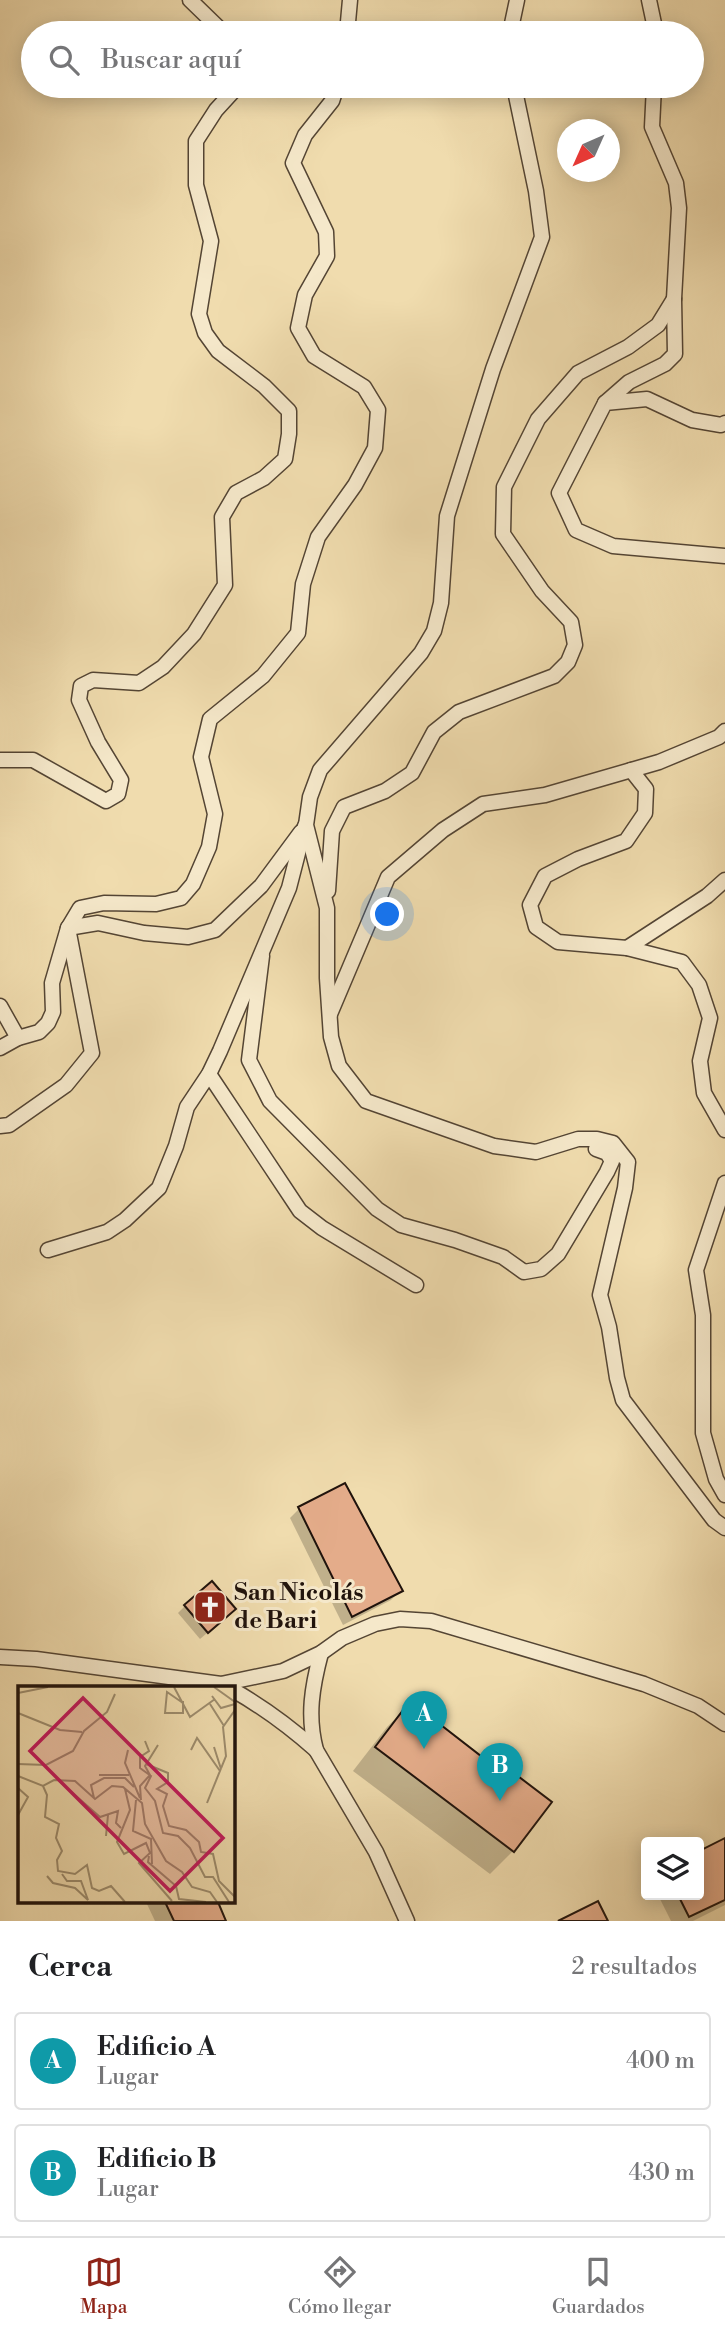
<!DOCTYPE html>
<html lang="es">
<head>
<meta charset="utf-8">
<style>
	body { margin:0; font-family:"Libre Bodoni",serif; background:#f6f6f6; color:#202124 }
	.controls { position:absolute; right:21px; bottom:21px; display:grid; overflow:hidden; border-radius:7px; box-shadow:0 4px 18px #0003 }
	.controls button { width:63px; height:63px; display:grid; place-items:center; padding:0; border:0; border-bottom:2px solid #e0e0e0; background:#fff; color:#202124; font:35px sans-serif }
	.compass { position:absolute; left:557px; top:119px; width:63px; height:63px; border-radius:50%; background:#fff; box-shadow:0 4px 18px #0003; rotate:225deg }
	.you { position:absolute; left:388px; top:915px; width:24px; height:24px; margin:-18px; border:5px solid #fff; border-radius:50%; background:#1a73e8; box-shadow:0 0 0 10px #1a73e833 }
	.badge { display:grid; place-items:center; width:46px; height:46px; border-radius:50%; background:#8f2418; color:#fff; font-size:23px; font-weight:700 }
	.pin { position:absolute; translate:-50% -58px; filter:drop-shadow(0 2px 4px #0008) }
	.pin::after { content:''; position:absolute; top:37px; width:24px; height:21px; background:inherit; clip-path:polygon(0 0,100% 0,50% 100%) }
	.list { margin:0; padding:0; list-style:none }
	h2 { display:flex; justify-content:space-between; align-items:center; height:91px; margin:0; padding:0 28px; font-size:30px }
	h2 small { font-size:23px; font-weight:400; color:#757577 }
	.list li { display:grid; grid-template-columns:46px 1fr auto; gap:21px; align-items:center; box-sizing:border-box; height:98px; margin:0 14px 14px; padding:0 14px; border:2px solid #e0e0e0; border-radius:7px }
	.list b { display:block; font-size:26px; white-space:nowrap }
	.list p { margin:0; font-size:23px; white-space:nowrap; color:#757577 }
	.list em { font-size:23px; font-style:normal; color:#757577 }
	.icon { flex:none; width:38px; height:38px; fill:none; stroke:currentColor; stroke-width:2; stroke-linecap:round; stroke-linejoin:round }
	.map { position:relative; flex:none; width:725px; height:1921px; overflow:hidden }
	.search { position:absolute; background:#fff; box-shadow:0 4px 18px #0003; left:21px; right:21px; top:21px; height:77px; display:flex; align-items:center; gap:18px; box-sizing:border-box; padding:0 24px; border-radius:38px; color:#757577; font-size:26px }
	.sheet { height:315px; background:#fff }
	nav { display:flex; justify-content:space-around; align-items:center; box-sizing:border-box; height:98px; border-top:2px solid #e0e0e0; background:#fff; font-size:19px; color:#757577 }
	nav a { display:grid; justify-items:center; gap:4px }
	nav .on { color:#8f2418 }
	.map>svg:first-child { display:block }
	.shadow { fill:#0003 }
	.building { fill:#e4ac8a; stroke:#20130c; stroke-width:2 }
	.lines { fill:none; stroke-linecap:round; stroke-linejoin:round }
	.minor-casing { stroke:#544534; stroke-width:17 }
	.minor { stroke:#f5e8ca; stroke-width:14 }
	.labels { text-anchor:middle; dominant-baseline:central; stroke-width:6; stroke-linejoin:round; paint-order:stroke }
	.poi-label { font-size:24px; font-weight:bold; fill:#20130c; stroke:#f5e8ca; text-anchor:start }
	.inset-road { fill:none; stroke:#9d8c6d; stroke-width:2 }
	.view { fill:#c2185b; fill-opacity:0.15; stroke:#c2185b; stroke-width:3.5 }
	.inset-edge { fill:none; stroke:#20130c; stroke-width:3.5 }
</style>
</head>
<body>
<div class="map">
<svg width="725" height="1921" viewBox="0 0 725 1921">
	<rect width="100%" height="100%" fill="#f0dcae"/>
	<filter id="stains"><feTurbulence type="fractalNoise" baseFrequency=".00286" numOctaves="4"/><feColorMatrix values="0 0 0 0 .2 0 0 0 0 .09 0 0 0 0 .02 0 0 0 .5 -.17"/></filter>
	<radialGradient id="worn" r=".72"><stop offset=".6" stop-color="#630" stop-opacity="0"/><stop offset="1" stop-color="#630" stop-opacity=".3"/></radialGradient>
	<g class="shadow">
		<polygon points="299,1509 400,1591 391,1600 343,1625 290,1518"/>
		<polygon points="185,1606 227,1616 200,1639 178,1613"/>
		<polygon points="410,1704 481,1758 513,1851 490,1874 353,1771 387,1727"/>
		<polygon points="725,1840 725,1905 693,1921 671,1921 658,1895 699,1895 699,1853"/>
		<polygon points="146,1902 217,1902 225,1921 155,1921"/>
	</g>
	<g class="building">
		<polygon points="345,1483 403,1591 352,1617 298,1507"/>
		<polygon points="212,1581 236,1609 208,1633 184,1605"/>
		<polygon points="410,1701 481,1756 485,1751 552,1802 514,1852 375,1747"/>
		<polygon points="725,1838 725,1900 689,1917 678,1895 699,1895 699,1851"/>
		<polygon points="598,1901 608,1921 558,1921"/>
		<polygon points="165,1902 218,1902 226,1921 174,1921"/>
	</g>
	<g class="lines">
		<defs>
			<g id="minor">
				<polyline points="190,0 224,33"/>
				<polyline points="649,0 656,33"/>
				<polyline points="347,33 350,0"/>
				<polyline points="510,33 517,0"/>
				<polyline points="514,86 536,191 542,237 493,369 447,516 441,603 434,631 421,653 320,770 310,797 306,825 327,908 327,978 331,1037 339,1066 366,1101 494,1146 536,1152 578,1139 597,1139 613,1143 628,1162 625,1188 600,1295 609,1327 617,1378 623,1400 714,1520 725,1528"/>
				<polyline points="605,403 629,382 665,364 675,354 674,299 679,208 676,183 652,127 654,86"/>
				<polyline points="725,423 721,425 692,420 647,399 605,403 559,493 576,530 613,546 725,556"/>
				<polyline points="0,760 33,760 106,801 118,794 121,780 98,742 79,700 81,686 93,680 139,683 163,667 194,634 225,585 222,517 236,493 264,478 285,459 289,434 289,411 264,386 218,351 205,333 199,314 211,241 196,185 196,141 216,110 238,86"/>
				<polyline points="631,770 646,789 645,813 626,841 578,859 545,876 530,905 536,927 558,942 627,948 682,962 699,985 710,1018 700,1061 704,1093 725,1130"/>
				<polyline points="328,891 332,831 344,807 385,791 412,773 434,732 459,712 554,676 568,662 575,645 571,622 542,591 503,534 504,487 538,419 578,373 628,347 658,325 674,299"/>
				<polyline points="627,948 707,896 725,880"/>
				<polyline points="262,956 249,1060 270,1101 377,1209 401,1225 455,1240 503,1257 524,1272 541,1269 558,1254 607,1172 612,1161 607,1153 596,1149"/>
				<polyline points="0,1006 18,1038"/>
				<polyline points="330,1014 388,877 443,830 483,804 545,795 659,762 719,737 725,731"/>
				<polyline points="0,1048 18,1038 39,1032 48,1023 53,1012 52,983 68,928 98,923 144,933 188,937 215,930 261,886 301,832"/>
				<polyline points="209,1074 300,1211 322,1228 416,1285"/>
				<polyline points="0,1126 9,1125 66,1085 92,1053 68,928 80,908 104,903 156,904 181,898 193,884 209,847 215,814 201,757 210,719 263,676 298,633 303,584 318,537 355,485 375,448 378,410 364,387 314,356 298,328 305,295 327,256 326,232 293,163 305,135 332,101 337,86"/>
				<polyline points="725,1183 696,1270 703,1315 703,1433 716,1479 725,1495"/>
				<polyline points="48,1250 107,1232 125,1220 159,1188 176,1146 187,1107 209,1074 220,1051 289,888 305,826"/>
				<path d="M321,1653C312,1687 307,1716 316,1750L376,1852L407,1921"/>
				<polyline points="0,1657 36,1659 221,1684 283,1671 321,1653 342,1638 375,1624 400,1619 431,1621 644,1684 698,1706 725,1724"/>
				<path d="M233,1690C263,1707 290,1727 316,1750"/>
			</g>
		</defs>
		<use href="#minor" class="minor-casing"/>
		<use href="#minor" class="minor"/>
	</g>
	<defs>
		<symbol id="church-square" viewBox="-11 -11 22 22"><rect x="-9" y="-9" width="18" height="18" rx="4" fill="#8f2418" stroke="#f5e8ca"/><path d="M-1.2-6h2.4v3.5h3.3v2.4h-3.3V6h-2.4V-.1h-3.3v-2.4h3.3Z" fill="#fff"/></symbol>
	</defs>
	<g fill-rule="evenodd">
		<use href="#church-square" x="191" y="1588" width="38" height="38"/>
	</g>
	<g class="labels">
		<g class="poi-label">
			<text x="234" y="1593">San Nicolás<tspan x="234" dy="28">de Bari</tspan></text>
		</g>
	</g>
	<g transform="translate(18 1686)">
		<rect width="217" height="217" fill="#f0dcae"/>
		<path class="inset-road" d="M156,1L172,31L197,13M196,1L217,16M0,7L30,1M194,10L203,22L217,18M165,17L149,6L147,27H165V15M192,18L206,40M0,27L42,44L64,46M127,55L131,65L122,71V82L133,90L127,102L137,115L145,147L160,150L172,162L187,191H195L211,216M196,61L203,83M110,64L107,77L122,112M173,64L179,52L202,85M0,78L28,79L55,65L66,45L89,26L97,8M128,78L150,87V96L139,103L149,108L145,120L151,140L168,144L181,156L183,166L195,168L201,195L217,211M81,89H111M0,90L25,100L36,94L57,95L77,113L94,100L105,101L124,117L127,138L148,175L164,186L174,201L192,206L199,216M41,95L82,131L100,125L98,137L103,142M25,100L29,109L27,131L41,138L38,152L44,165L39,174L40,185L57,188L69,179L74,202L81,205L93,200L107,216M0,102L10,111L0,129M107,103L112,124L99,156L106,168L128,157L132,167L121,177L154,215M76,112L73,99L86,92H107L116,101M118,114L115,145L133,153L134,178M123,114L122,100L132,89L127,80L140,59M189,117L208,70L205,41L217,24M88,150L90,129M131,170L130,176L158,200L161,213L188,216M29,190L35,197L57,202L70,214L63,195H49L44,188"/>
		<path class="view" d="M65,12L205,152L152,205L12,65Z"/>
		<rect width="217" height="217" class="inset-edge"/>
	</g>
	<rect width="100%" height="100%" filter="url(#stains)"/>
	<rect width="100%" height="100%" fill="url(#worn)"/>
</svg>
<div class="controls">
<button><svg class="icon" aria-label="layers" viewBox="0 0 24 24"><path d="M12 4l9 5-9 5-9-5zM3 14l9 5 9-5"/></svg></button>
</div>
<svg class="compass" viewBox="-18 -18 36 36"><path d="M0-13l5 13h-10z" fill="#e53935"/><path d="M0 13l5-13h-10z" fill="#757577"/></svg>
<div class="you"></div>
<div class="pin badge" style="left:424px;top:1749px;background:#0f9aa8">A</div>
<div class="pin badge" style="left:500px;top:1801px;background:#0f9aa8">B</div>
<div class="search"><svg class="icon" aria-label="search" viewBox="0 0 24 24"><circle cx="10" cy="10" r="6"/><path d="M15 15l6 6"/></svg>Buscar aquí</div>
</div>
<section class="sheet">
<h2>Cerca<small>2 resultados</small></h2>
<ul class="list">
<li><span class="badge" style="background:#0f9aa8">A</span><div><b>Edificio A</b><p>Lugar</p></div><em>400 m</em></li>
<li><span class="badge" style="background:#0f9aa8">B</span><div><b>Edificio B</b><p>Lugar</p></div><em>430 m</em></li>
</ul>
</section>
<nav>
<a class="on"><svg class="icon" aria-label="map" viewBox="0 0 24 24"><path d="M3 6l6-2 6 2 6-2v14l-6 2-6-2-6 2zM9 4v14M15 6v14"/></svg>Mapa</a>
<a><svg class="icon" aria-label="directions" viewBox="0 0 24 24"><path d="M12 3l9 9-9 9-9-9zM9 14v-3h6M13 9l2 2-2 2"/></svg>Cómo llegar</a>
<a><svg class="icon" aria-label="saved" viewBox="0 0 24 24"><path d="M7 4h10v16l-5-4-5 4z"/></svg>Guardados</a>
</nav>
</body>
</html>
